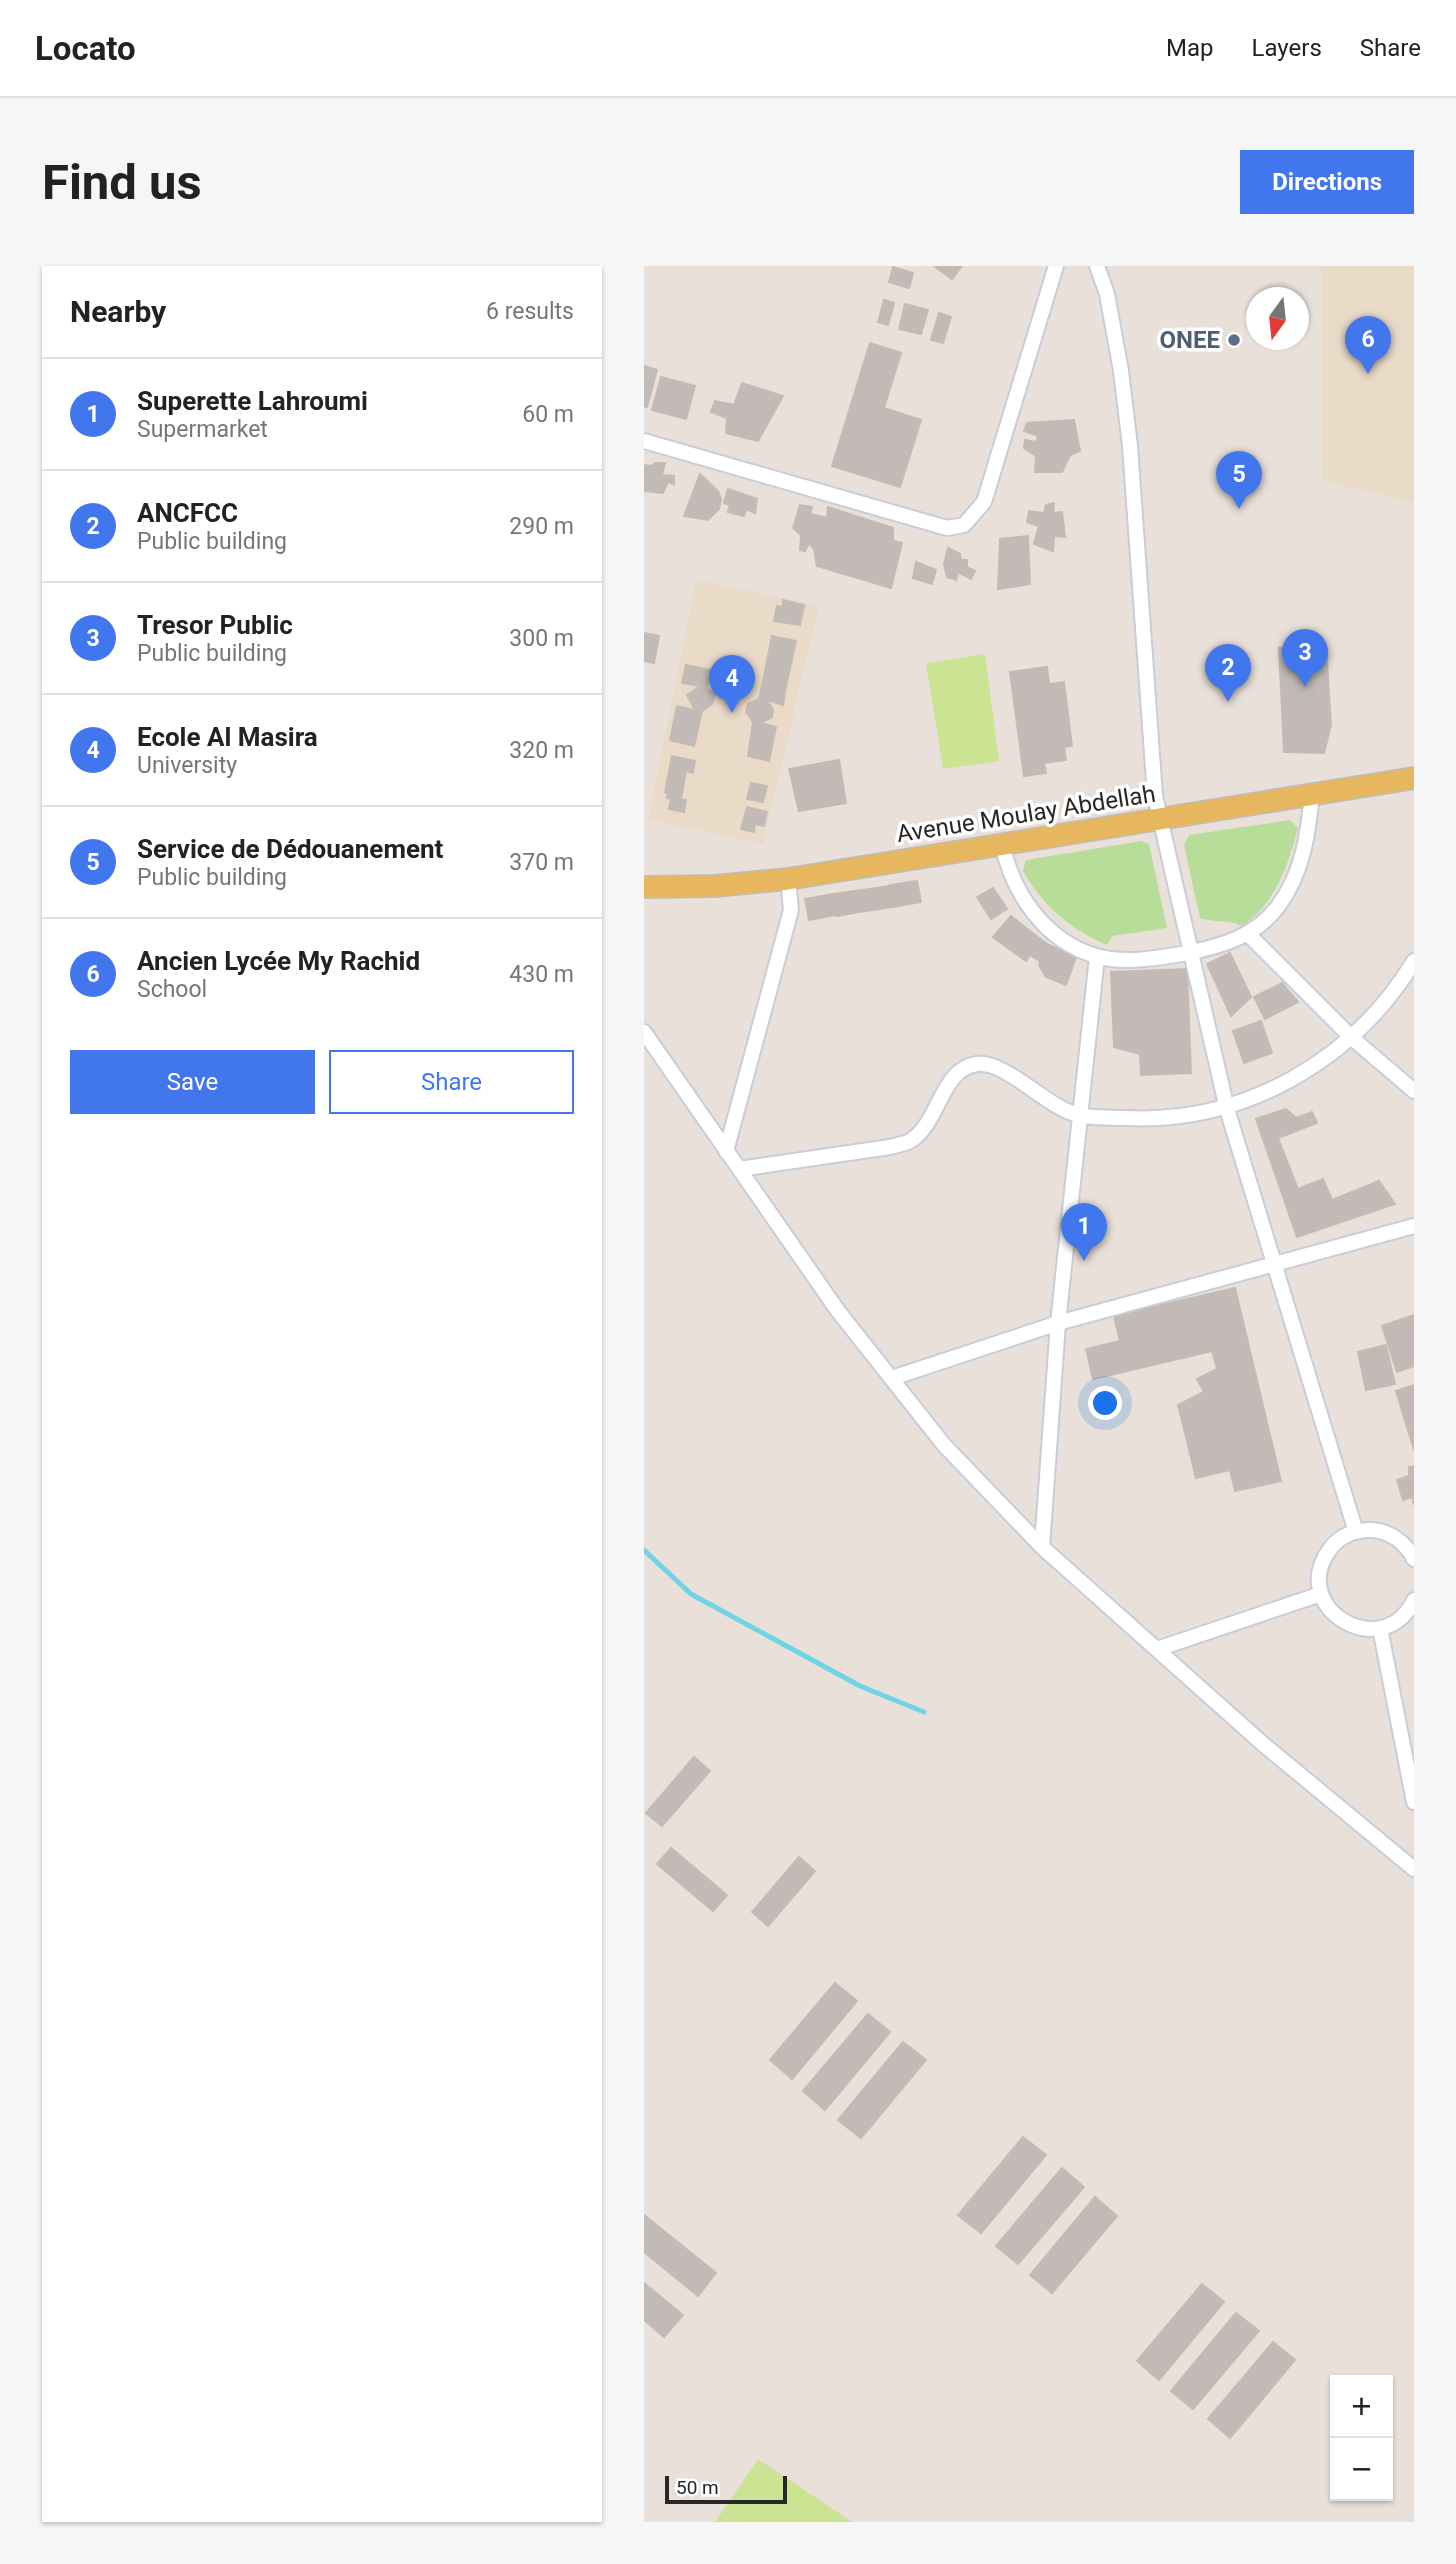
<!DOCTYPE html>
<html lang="en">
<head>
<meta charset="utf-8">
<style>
	body { margin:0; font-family:Roboto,sans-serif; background:#f6f6f6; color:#222 }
	.controls { position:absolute; right:21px; bottom:21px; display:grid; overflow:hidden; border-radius:0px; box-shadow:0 2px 5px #0004 }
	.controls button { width:63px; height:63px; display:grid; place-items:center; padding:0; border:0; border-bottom:2px solid #e0e0e0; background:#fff; color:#222; font:35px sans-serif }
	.compass { position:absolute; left:602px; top:21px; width:63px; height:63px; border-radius:50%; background:#fff; box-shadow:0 2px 5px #0004; rotate:195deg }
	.scale { position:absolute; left:21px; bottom:18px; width:122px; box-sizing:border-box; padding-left:7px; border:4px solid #272727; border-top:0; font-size:19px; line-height:24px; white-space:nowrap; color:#272727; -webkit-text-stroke:5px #fff; paint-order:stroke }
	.you { position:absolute; left:462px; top:1138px; width:24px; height:24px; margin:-18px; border:5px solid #fff; border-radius:50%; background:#1a73e8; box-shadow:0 0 0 10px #1a73e833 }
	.badge { display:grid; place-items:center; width:46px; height:46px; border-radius:50%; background:#4176ed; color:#fff; font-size:23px; font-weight:700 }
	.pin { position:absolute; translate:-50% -58px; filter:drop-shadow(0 2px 4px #0008) }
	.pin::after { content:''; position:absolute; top:37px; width:24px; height:21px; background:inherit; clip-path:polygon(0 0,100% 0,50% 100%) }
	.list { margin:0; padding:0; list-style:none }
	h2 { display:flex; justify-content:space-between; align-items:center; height:91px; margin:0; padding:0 28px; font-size:30px }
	h2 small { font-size:23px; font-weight:400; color:#767676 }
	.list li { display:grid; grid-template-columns:46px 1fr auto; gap:21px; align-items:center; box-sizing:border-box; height:112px; padding:0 28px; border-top:2px solid #e0e0e0 }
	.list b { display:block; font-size:26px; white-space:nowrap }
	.list p { margin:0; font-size:23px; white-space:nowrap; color:#767676 }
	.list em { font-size:23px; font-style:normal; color:#767676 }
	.actions { display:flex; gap:14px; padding:21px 28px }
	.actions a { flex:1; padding:16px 0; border:2px solid #4176ed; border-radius:0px; text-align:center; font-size:24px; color:#4176ed }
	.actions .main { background:#4176ed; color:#fff }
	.map { position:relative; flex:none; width:770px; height:2256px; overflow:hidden; border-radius:0px }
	header { display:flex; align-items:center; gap:42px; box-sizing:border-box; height:98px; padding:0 35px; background:#fff; border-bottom:2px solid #e0e0e0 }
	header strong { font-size:33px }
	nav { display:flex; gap:38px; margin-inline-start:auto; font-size:24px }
	.intro { display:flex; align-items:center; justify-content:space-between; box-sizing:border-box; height:168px; padding:0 42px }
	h1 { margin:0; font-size:49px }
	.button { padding:18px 32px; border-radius:0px; background:#4176ed; color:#fff; font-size:24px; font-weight:700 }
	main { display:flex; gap:42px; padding:0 42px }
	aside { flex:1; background:#fff; border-radius:0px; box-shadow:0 2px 5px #0004 }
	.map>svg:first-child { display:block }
	.education { fill:#eadbc9 }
	.green { fill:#b8dd98 }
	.pitch { fill:#cbe494 }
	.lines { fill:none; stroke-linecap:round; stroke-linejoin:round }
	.stream { stroke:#71d4e6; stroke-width:5 }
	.building { fill:#c1bab6; stroke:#c4bcb3; stroke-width:2 }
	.street-casing { stroke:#c8cdd8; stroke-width:18 }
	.primary-casing { stroke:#bebebe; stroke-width:24 }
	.street { stroke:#fff; stroke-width:14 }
	.primary { stroke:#e7b760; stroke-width:21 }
	.service-dot { fill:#5c6f8a; stroke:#fff; stroke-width:2.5 }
	.labels { text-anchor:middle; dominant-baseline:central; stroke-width:7; stroke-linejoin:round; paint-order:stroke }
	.service-label { font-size:24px; font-weight:bold; fill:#4e5e75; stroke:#fff; text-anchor:end }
	.street-label { font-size:24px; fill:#272727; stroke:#fff }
</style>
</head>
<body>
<header>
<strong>Locato</strong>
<nav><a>Map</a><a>Layers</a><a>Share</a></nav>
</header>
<div class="intro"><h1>Find us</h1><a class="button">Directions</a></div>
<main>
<aside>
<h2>Nearby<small>6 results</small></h2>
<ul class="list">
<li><span class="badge">1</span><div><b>Superette Lahroumi</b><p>Supermarket</p></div><em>60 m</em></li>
<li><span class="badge">2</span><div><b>ANCFCC</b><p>Public building</p></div><em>290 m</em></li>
<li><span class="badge">3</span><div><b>Tresor Public</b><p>Public building</p></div><em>300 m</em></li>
<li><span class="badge">4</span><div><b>Ecole Al Masira</b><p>University</p></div><em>320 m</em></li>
<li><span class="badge">5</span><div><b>Service de Dédouanement</b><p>Public building</p></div><em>370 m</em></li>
<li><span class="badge">6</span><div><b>Ancien Lycée My Rachid</b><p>School</p></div><em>430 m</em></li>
</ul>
<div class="actions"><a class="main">Save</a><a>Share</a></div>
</aside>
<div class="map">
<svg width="770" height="2256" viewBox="0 0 770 2256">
	<rect width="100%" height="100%" fill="#e9e0d9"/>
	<g class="education">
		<polygon points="677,0 770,0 770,237 679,215"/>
		<polygon points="52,314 175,340 119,578 4,554"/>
	</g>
	<g class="green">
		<path d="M646,554L654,562C644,599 632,637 598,660C583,653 571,657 556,652L540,579L545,569Z"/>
		<path d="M497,575L505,578L523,662L468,670L463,679C426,663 399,640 379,605L382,594Z"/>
	</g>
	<g class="pitch">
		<polygon points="341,388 355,495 299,503 282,397"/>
		<polygon points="114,2193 195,2247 208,2256 71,2256"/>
	</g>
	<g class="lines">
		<polyline class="stream" points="0,1284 47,1328 216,1420 280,1446"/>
	</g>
	<g class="building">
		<polygon points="290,0 318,0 308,13"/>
		<polygon points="249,1 269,7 265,22 245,16"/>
		<polygon points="240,34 250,37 244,59 234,56"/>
		<polygon points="261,38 284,44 277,68 255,63"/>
		<polygon points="295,47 307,51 299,77 287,74"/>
		<polygon points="226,77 257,87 240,142 277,154 256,221 188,200"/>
		<polygon points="0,100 13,104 3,141 0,140"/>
		<polygon points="17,111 51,120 42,153 8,144"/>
		<polygon points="98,117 139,130 114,175 82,167 83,152 67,146 71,135 90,139"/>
		<polygon points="430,154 436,185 426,189 418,206 391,206 392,190 380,182 381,174 393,176 394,170 380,165 383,157"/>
		<polygon points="11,197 21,197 18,209 30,210 30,218 24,216 19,227 0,225 0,199 7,200"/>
		<polygon points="56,208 74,225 77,233 75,243 64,254 40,250"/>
		<polygon points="84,223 113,233 111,247 102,243 100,250 84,246 86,239 80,237"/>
		<polygon points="410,237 409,247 418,246 421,271 410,270 409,285 390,278 395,260 383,256 385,245 400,247 402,239"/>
		<polygon points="156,239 168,241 166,248 183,252 184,241 249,262 249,275 258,277 247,322 173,300 170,283 165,277 161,285 156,284 157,269 149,262"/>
		<polygon points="384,270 386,318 354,323 356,273"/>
		<polygon points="304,282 316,288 317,294 323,294 323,301 331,305 327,313 314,306 312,314 303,311 300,298"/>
		<polygon points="272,296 292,304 288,318 269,312"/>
		<polygon points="139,334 160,339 156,359 130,355 133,340 139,341"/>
		<polygon points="0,367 15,370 10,397 0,395"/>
		<polygon points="128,370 152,375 142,420 119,415"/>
		<polygon points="682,380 687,459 680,487 640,486 635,382"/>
		<polygon points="42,399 67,404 63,422 71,428 68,438 58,445 50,480 26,474 33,440 51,444 43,429 56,420 38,417"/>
		<polygon points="403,401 405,418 420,416 428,480 420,481 422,494 400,497 402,507 380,510 366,406"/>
		<polygon points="119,415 142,420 139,439 123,434 129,444 128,451 117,457 132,461 125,495 104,490 109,456 102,446 104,438 115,433"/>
		<polygon points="28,490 51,495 49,507 42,505 37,533 42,534 40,546 25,543 27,533 23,532 24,527 21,526"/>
		<polygon points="195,494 202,537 155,545 145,503"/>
		<polygon points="107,517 123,520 119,536 103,533"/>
		<polygon points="103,541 123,546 120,560 111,558 110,566 97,563"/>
		<polygon points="273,615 277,636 249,641 246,619"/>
		<polygon points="246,620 249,641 221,645 218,624"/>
		<polygon points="349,622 363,643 347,653 333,631"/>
		<polygon points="217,624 221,645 193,650 189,628"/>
		<polygon points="189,628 192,649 165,654 161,633"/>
		<polygon points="367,650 396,673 382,695 349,671"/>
		<polygon points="396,673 405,679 396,695 386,689"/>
		<polygon points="405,679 432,691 422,719 402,711 395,699"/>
		<polygon points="586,687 607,731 587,750 563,698"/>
		<polygon points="543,703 547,807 497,809 496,788 470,781 467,706"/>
		<polygon points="638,717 654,736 621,753 610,731"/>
		<polygon points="617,755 628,787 600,797 589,765"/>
		<polygon points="642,843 652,852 668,846 673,857 634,872 654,923 679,913 688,934 735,915 751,938 653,971 612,853"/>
		<polygon points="591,1022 637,1215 591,1225 586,1204 552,1212 534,1139 560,1126 553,1113 573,1103 568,1085 449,1113 442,1083 476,1075 470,1050"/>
		<polygon points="770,1049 770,1100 753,1106 738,1060"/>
		<polygon points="742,1079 751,1118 722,1124 714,1086"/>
		<polygon points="770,1119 770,1184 752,1125"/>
		<polygon points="770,1200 770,1239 768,1231 759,1234 753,1214 765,1210 765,1201"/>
		<polygon points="50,1491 66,1505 18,1560 2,1547"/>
		<polygon points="27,1582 83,1629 69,1645 13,1598"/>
		<polygon points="155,1591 171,1605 124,1660 108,1646"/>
		<polygon points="191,1717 213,1735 148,1813 126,1794"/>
		<polygon points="224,1748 246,1766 181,1844 159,1825"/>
		<polygon points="259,1776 282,1794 217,1872 194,1854"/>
		<polygon points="379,1871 402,1889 337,1967 314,1949"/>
		<polygon points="418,1902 440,1921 374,1998 352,1980"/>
		<polygon points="451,1931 473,1950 408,2027 386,2009"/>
		<polygon points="0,1949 72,2007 54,2030 0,1986"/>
		<polygon points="0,2017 39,2049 20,2071 0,2054"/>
		<polygon points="558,2018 580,2036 515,2114 493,2095"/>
		<polygon points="592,2047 615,2065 549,2143 527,2125"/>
		<polygon points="629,2076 651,2094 586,2172 564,2153"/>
	</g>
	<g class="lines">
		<defs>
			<g id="street">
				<polyline points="453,0 463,28 477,105 486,180 511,530 583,843 712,1266"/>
				<polyline points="0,175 303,262 320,259 340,236 412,0"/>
				<path d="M358,577C368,627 401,675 452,690C480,698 516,692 543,687C578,680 613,670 635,639C659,606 664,568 668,528"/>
				<polyline points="604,668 708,772 770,825"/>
				<polyline points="0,766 194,1045 300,1179 398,1281 619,1478 770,1603"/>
				<polyline points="82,885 147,644 144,613"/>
				<path d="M95,903L246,881C252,879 261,878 266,875C296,857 296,803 333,798C362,795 400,839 431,848C447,853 467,851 483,852C600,858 710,794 770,695"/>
				<polyline points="248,1112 414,1057 770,960"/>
				<polyline points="398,1281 414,1057 453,691"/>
				<path d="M770,1293C762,1277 746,1265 728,1264C712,1263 695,1270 686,1283C642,1342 739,1399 770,1334"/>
				<polyline points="736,1362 770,1536"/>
				<polyline points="513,1383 677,1328"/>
			</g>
			<polyline id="primary" points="0,621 71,620 144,613 770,512"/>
		</defs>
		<use href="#street" class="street-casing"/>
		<use href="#primary" class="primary-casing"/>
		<use href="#street" class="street"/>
		<use href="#primary" class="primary"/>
	</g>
	<circle class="service-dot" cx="590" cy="74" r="7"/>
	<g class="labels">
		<g class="service-label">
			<text x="576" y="74">ONEE</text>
		</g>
		<g class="street-label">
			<text transform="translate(382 548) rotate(-9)">Avenue Moulay Abdellah</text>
		</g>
	</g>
</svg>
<div class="controls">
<button>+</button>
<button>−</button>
</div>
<svg class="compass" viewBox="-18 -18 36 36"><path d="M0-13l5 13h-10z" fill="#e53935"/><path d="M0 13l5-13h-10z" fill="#767676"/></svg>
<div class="scale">50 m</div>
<div class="you"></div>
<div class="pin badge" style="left:440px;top:995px">1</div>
<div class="pin badge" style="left:584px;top:436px">2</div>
<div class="pin badge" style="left:661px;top:421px">3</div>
<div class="pin badge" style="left:88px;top:447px">4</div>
<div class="pin badge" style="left:595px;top:243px">5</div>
<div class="pin badge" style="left:724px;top:108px">6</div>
</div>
</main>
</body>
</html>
